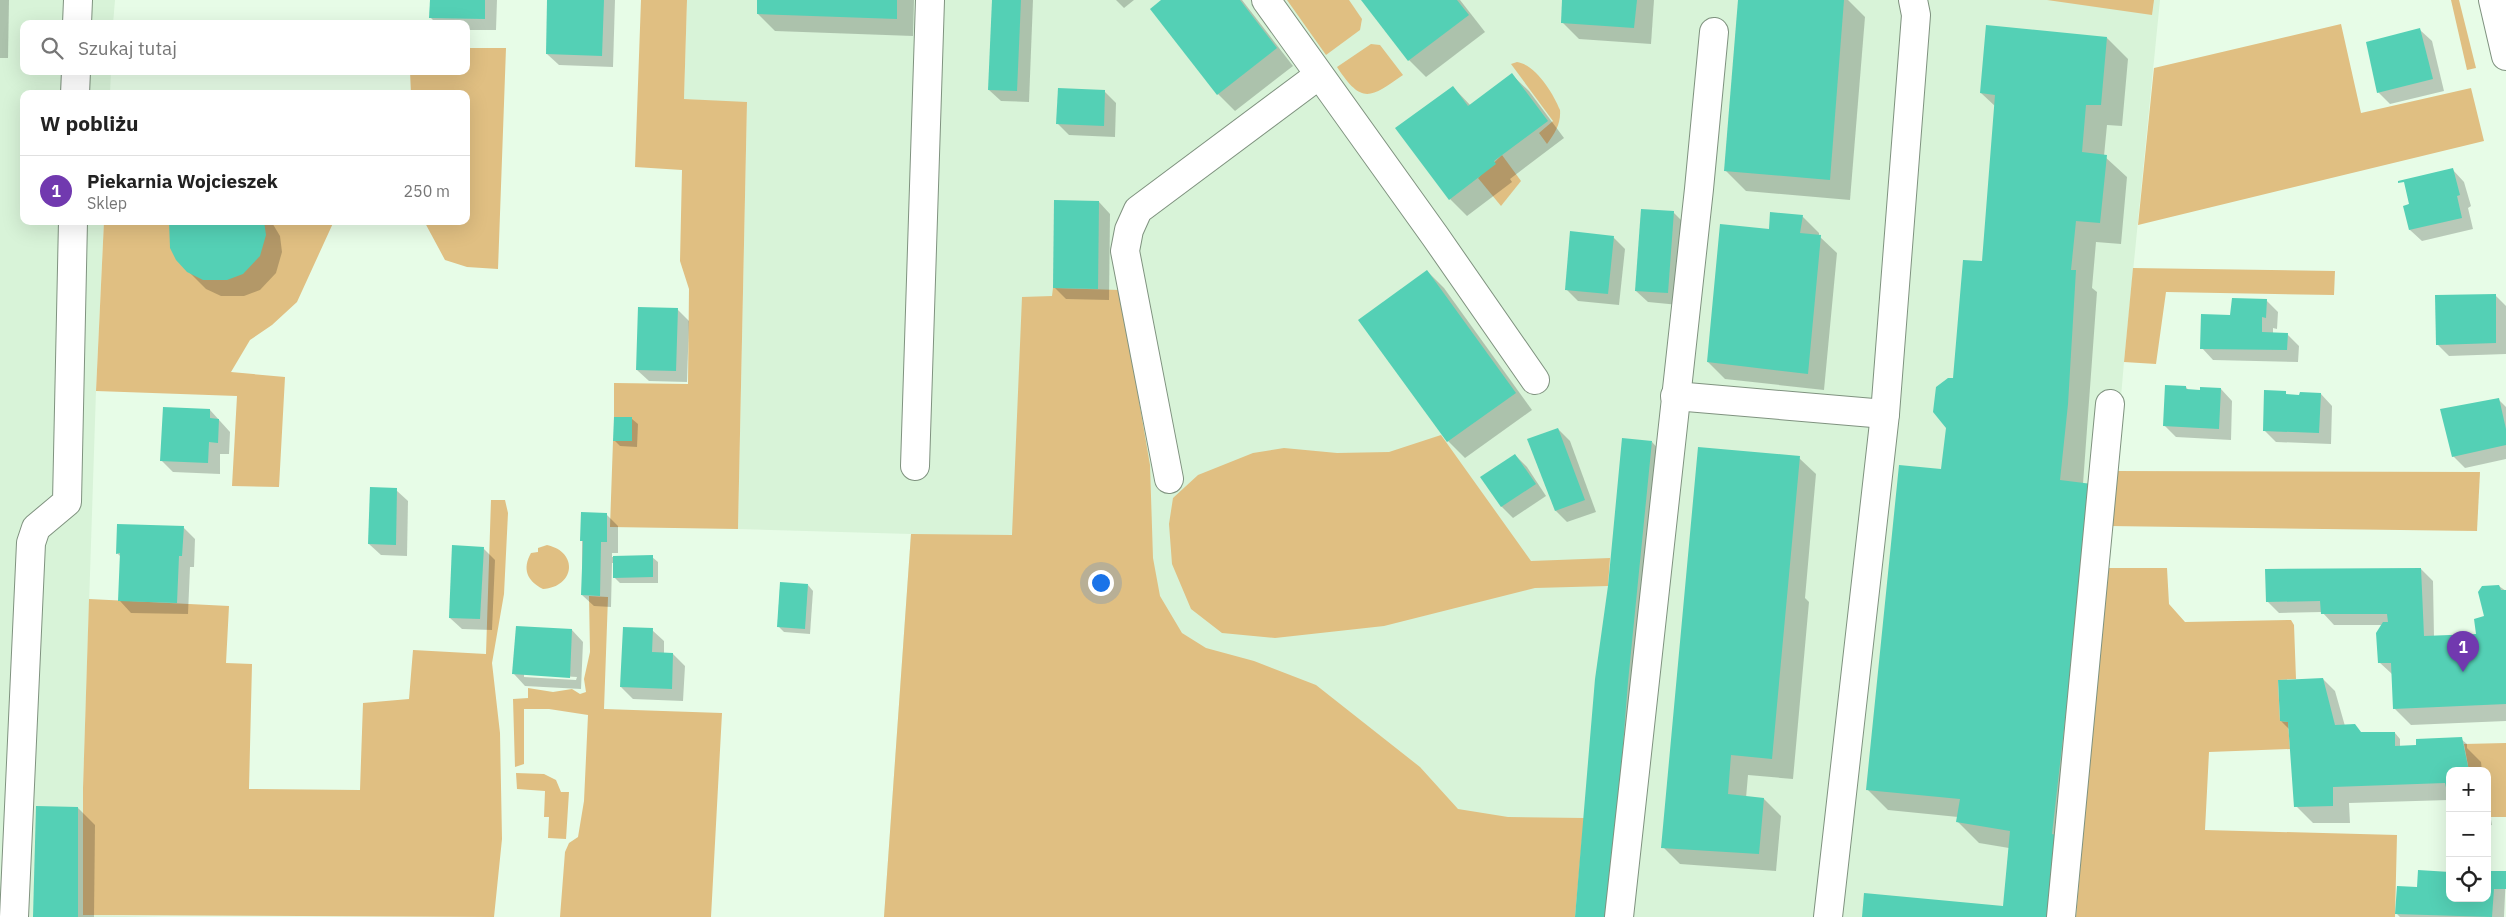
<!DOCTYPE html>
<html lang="pl">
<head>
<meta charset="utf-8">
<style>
	body { margin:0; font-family:"IBM Plex Sans",sans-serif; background:#f6f6f6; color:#222 }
	.controls { position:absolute; right:15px; bottom:15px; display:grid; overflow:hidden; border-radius:10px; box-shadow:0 5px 20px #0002 }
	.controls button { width:45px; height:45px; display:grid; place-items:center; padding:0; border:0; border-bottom:1px solid #e0e0e0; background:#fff; color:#222; font:25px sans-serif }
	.you { position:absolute; left:1100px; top:582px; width:18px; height:18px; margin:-12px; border:4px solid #fff; border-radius:50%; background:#1a73e8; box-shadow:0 0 0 8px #1a73e833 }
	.badge { display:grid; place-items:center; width:32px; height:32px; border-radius:50%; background:#7139af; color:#fff; font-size:16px; font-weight:700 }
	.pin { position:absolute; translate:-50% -41px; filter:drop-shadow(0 1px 2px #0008) }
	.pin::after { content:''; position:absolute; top:26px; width:18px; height:15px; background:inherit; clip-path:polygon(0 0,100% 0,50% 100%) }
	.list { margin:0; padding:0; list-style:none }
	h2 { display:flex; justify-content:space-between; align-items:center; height:65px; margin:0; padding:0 20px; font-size:21px }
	h2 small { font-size:16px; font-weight:400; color:#767676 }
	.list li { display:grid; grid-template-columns:32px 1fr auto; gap:15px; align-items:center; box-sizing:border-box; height:70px; padding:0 20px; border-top:1px solid #e0e0e0 }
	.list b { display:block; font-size:19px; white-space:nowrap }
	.list p { margin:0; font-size:16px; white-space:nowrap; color:#767676 }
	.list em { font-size:16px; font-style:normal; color:#767676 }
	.icon { flex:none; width:28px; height:28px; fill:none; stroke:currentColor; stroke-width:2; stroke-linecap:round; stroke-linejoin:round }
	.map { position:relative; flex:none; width:2506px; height:917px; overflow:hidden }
	.search { position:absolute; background:#fff; box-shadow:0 5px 20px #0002; left:20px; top:20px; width:450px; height:55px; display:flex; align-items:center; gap:12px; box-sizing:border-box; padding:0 18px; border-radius:10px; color:#767676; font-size:19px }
	.panel { position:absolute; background:#fff; box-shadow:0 5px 20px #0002; left:20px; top:90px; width:450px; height:135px; border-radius:10px }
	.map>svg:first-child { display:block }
	.built { fill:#d8f3d8 }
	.green { fill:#e0bf82 }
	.shadow { fill:#0003; fill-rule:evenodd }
	.building { fill:#54d0b5 }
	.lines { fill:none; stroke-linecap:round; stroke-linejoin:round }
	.minor-casing { stroke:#7f927f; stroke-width:30 }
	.minor { stroke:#fff; stroke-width:28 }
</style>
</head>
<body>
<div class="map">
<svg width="2506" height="917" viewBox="0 0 2506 917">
	<rect width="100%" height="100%" fill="#e7fce7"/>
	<g class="built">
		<polygon points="0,0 115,0 113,24 24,24 24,71 111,71 110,94 24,94 24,221 104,221 96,391 83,788 84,915 164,917 0,917"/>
		<polygon points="687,0 2160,0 2124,362 2076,917 884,917 911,534 738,529 747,103 684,99"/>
	</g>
	<g class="green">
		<polygon points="641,0 687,0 684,99 747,102 738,529 610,527 613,441 631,441 632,418 614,417 614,383 688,384 689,289 680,261 682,170 635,167"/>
		<polygon points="1287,0 1349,0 1362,19 1360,30 1326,55"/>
		<polygon points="2047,0 2154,0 2152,15"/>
		<polygon points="2451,0 2459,0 2476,68 2467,70"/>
		<polygon points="2341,24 2361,113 2471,88 2484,141 2138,225 2154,68"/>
		<path d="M1371,44L1380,45L1403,75C1370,98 1362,105 1337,67Z"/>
		<polygon points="466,48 506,48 498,269 467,267 445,260 424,221 466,221 466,94 411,94 410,71 466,71"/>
		<path d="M1517,62C1536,65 1553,93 1560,110C1561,124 1555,133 1547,144L1539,133L1553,121L1511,64Z"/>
		<polygon points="1502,155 1521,181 1501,206 1478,178"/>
		<polygon points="104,221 334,221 297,302 272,325 250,340 231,372 285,377 279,487 232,486 237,396 96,391"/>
		<polygon points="2133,268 2335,271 2334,295 2166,292 2156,364 2124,362"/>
		<polygon points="1053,288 1120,290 1150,465 1153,558 1160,596 1182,633 1206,648 1254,661 1316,685 1420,767 1458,809 1508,817 1584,818 1575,917 884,917 911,534 1012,535 1022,297 1052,296"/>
		<polygon points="1441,435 1531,561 1610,558 1608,586 1535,588 1384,626 1275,638 1222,633 1191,609 1172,564 1169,524 1173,498 1198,475 1253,453 1284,448 1337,453 1389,452"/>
		<polygon points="2114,471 2480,472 2477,531 2109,526"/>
		<polygon points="491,500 505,500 508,513 504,594 492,663 500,733 502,839 494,917 83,915 83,788 89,599 229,606 226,663 252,664 249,789 360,790 363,703 409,699 413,650 486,654"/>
		<path d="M547,545C579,552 575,587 543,589C527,581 522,569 531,553L538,552V548Z"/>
		<polygon points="2106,568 2167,568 2169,604 2185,622 2291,620 2294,625 2296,679 2278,680 2280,721 2288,722 2290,749 2209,752 2205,830 2397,835 2395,917 2076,917"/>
		<polygon points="589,596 608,597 604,709 722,713 711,917 560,917 565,852 569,843 578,837 584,801 588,715 549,709 524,709 524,764 515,767 513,699 528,698 528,688 553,692 572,689 580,694 586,692 584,679 590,652"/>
		<polygon points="2506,743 2506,817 2487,817 2487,771 2469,771 2464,744"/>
		<polygon points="516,773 544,774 556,780 561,792 569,792 566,839 548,838 549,817 544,817 545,791 517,789"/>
	</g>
	<g class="shadow">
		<polygon points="0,0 9,0 8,58 0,58"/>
		<polygon points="431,0 497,0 496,30 466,30 466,24 437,24 431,18"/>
		<polygon points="548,0 615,0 613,67 559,65 547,54"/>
		<polygon points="759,0 914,0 913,36 775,31 758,14"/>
		<polygon points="993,0 1033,0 1029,102 1001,101 989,90"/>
		<polygon points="1116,0 1134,0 1124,8"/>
		<polygon points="1164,0 1242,0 1293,66 1235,111 1218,94 1152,9"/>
		<polygon points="1363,0 1460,0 1485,32 1426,77 1409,60"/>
		<polygon points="1564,0 1654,0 1651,44 1579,39 1562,22"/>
		<polygon points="1740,0 1848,0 1865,17 1850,200 1746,191 1725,170"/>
		<polygon points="2420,30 2432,41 2444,91 2390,104 2378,92"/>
		<polygon points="2107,38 2128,59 2122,126 2107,125 2104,156 2127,177 2121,244 2096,242 2092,288 2097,292 2083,484 2071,917 1863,917 2004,907 2009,848 1979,843 1958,822 1958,817 1888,810 1867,789 1942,470 1954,379 1983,263 1996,107 1981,93"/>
		<polygon points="1512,75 1529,91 1564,138 1510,179 1512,182 1467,216 1450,199 1453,87 1471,106"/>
		<polygon points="1105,92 1116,103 1115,137 1069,135 1057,123"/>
		<polygon points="2453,170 2464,182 2471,206 2468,208 2473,229 2422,241 2410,230 2405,207"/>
		<polygon points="1099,202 1110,214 1109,300 1066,299 1054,287"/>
		<polygon points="1673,212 1685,224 1679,305 1648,302 1636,291"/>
		<polygon points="1802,216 1819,233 1819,236 1837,253 1824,390 1725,379 1708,362 1770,231"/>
		<polygon points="170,221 271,221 280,236 282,252 276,273 260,290 244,296 221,296 206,289 188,271"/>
		<polygon points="1613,237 1625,249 1619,305 1578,301 1566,289"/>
		<polygon points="1427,271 1444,288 1532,410 1465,458 1448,441"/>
		<polygon points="2495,295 2506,306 2506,354 2449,356 2437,344"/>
		<polygon points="2266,300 2278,312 2277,329 2273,328 2273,333 2287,334 2299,346 2298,362 2213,360 2202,348 2231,317"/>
		<polygon points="677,309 689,321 687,382 649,381 637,370"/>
		<polygon points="2186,387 2189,391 2221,389 2232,401 2231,440 2176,437 2164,425"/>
		<polygon points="2285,393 2289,396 2321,394 2332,406 2331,444 2276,442 2264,430"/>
		<polygon points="2498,399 2506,407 2506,459 2465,468 2453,456"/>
		<polygon points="210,410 230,432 229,454 220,454 220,474 173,472 161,460"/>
		<polygon points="632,419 638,424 637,447 620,446 614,440"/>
		<polygon points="1558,429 1570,441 1596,512 1567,522 1556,511 1529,440"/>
		<polygon points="1652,442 1663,454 1627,910 1576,917 1609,586"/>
		<polygon points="1515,455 1527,467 1546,496 1513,518 1502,507 1482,477"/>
		<polygon points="1799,458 1816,474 1805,598 1809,602 1793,779 1748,775 1746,798 1764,799 1781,816 1776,871 1680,864 1663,847"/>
		<polygon points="396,490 408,501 407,556 381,555 369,544"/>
		<polygon points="582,513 606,514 618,526 618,553 612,553 612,557 652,557 658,562 658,583 620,583 614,577 614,563 612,563 611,607 594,606 582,595"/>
		<polygon points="183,527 195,539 194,567 190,567 188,614 131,613 120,601 121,557 117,553"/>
		<polygon points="483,548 495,560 492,630 462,629 450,618"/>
		<polygon points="2421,569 2433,581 2434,637 2477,635 2499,586 2506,591 2506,721 2411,725 2394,708 2392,674 2379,662 2382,625 2334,625 2322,612 2279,613 2267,601"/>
		<polygon points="808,585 813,591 810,634 784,632 778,626"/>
		<path d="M572,630L583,642L581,689L525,686L514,674ZM524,674L577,677L576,680L524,677Z"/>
		<polygon points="652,630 664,641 664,654 673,654 685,666 683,701 633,699 621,687"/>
		<polygon points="2323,679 2335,691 2345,726 2362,734 2395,733 2400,739 2400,747 2419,746 2461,739 2467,744 2467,748 2481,762 2482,771 2450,771 2449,800 2349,803 2350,823 2313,823 2296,806 2290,730 2281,721"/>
		<polygon points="2487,799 2492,825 2487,826"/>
		<polygon points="78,808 95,825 94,917 34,917"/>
		<polygon points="2487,873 2506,873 2504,917 2400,917 2397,914 2450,898 2487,898"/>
	</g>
	<g class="building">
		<polygon points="430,0 485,0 485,19 429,18"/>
		<polygon points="547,0 604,0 602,56 546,54"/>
		<polygon points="757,0 897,0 897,19 757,14"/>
		<polygon points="992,0 1021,0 1017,91 988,90"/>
		<polygon points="1161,0 1240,0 1277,48 1217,95 1150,9"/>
		<polygon points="1361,0 1457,0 1469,15 1408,61"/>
		<polygon points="1562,0 1637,0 1634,28 1561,23"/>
		<polygon points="1738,0 1844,0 1830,180 1724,171"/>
		<polygon points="1986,25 2107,37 2101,105 2086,105 2082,152 2107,155 2100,223 2076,221 2071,270 2076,270 2068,404 2060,480 2092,484 2052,834 2056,835 2048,917 1862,917 1864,893 2003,906 2010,831 1956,822 1960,799 1866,790 1899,465 1941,469 1946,428 1933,412 1936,387 1948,378 1953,378 1963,260 1982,261 1995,95 1980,93"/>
		<polygon points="2420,28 2433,79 2377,93 2366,42"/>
		<polygon points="1512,73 1548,121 1494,161 1496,164 1449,200 1395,128 1453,86 1468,106"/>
		<polygon points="1058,88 1105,90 1104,126 1056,124"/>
		<polygon points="2453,168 2460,195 2457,196 2462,218 2409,230 2403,206 2409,204 2404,182 2398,183 2398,181"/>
		<polygon points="1054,200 1099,201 1098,289 1053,288"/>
		<polygon points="1641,209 1674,211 1668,293 1635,291"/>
		<polygon points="1770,212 1803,215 1800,233 1821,235 1808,374 1707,362 1720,224 1769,229"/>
		<polygon points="169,221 264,221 266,235 260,256 243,274 227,280 203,280 187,272 176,260 170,248"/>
		<polygon points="1570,231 1614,236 1608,294 1565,290"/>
		<polygon points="1427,270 1516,393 1447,442 1358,320"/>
		<polygon points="2496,294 2496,343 2436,345 2435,295"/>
		<polygon points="2232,298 2267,299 2266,318 2262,317 2262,332 2288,333 2287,350 2200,349 2201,314 2230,315"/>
		<polygon points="638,307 678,308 676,371 636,370"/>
		<polygon points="2165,385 2186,386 2186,389 2200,390 2200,387 2221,388 2219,429 2163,426"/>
		<polygon points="2264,390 2286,391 2286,394 2299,395 2300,392 2321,393 2319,433 2263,431"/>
		<polygon points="2499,398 2506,429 2506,445 2452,457 2440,409"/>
		<polygon points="163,407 210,409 210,418 219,419 218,443 209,442 208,463 160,461"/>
		<polygon points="614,417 632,417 632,441 613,441"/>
		<polygon points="1558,428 1585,500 1555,511 1527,439"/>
		<polygon points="1622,438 1652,441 1628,682 1611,894 1608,917 1575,917 1595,679 1608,586"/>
		<polygon points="1698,447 1800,456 1772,759 1731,755 1728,794 1764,798 1759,854 1661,848"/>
		<polygon points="1515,454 1536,484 1501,507 1480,477"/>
		<polygon points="370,487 397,488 396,545 368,544"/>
		<polygon points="581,512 607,513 607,542 601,542 600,596 581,595 583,541 580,541"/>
		<polygon points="117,524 184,526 182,556 179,556 177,603 118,601 120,553 116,554"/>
		<polygon points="452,545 484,547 480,619 449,618"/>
		<polygon points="653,555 653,577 613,578 613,556"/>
		<polygon points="2421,568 2424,636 2476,634 2474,619 2484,616 2478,592 2482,586 2499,585 2501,590 2506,590 2506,704 2393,709 2391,663 2378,663 2376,633 2383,622 2388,622 2387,614 2321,614 2320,601 2266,602 2265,569"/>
		<polygon points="780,582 808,584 805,629 777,627"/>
		<polygon points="516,626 572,629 570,678 512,674"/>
		<polygon points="623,627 653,628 652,652 673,653 672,689 620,687"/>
		<polygon points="2323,678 2335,725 2355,724 2361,732 2395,732 2395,746 2416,745 2416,739 2462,737 2469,771 2450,771 2450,805 2445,783 2333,787 2333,806 2294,807 2288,722 2280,721 2278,680"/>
		<polygon points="36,806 78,807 78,917 33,917"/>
		<polygon points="2418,870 2450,872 2450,898 2487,898 2487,871 2506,871 2506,889 2494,889 2492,917 2395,914 2397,886 2417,887"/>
	</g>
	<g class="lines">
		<defs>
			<g id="minor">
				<polyline points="1266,0 1435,236 1535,380"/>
				<polyline points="2493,0 2506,56"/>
				<polyline points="77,24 78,0"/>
				<polyline points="75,94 76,71"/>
				<polyline points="1675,396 1885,414"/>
				<polyline points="915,466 930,0"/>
				<polyline points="1169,479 1125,251 1129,230 1138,210 1319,75"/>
				<polyline points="14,917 31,543 36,528 67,502 73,221"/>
				<polyline points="1619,917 1699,189 1714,32"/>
				<polyline points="1828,917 1885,414 1916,15 1913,0"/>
				<polyline points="2061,917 2110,404"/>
			</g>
		</defs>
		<use href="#minor" class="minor-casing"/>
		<use href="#minor" class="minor"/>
	</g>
</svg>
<div class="controls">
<button>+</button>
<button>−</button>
<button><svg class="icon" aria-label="locate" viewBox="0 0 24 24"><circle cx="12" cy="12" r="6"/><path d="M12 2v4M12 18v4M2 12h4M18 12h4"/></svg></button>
</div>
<div class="you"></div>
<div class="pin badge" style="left:2463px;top:672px">1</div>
<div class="search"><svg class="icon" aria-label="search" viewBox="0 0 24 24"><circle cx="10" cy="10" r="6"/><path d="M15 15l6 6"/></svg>Szukaj tutaj</div>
<section class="panel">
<h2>W pobliżu<small></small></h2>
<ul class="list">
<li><span class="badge">1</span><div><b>Piekarnia Wojcieszek</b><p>Sklep</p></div><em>250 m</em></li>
</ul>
</section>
</div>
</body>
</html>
